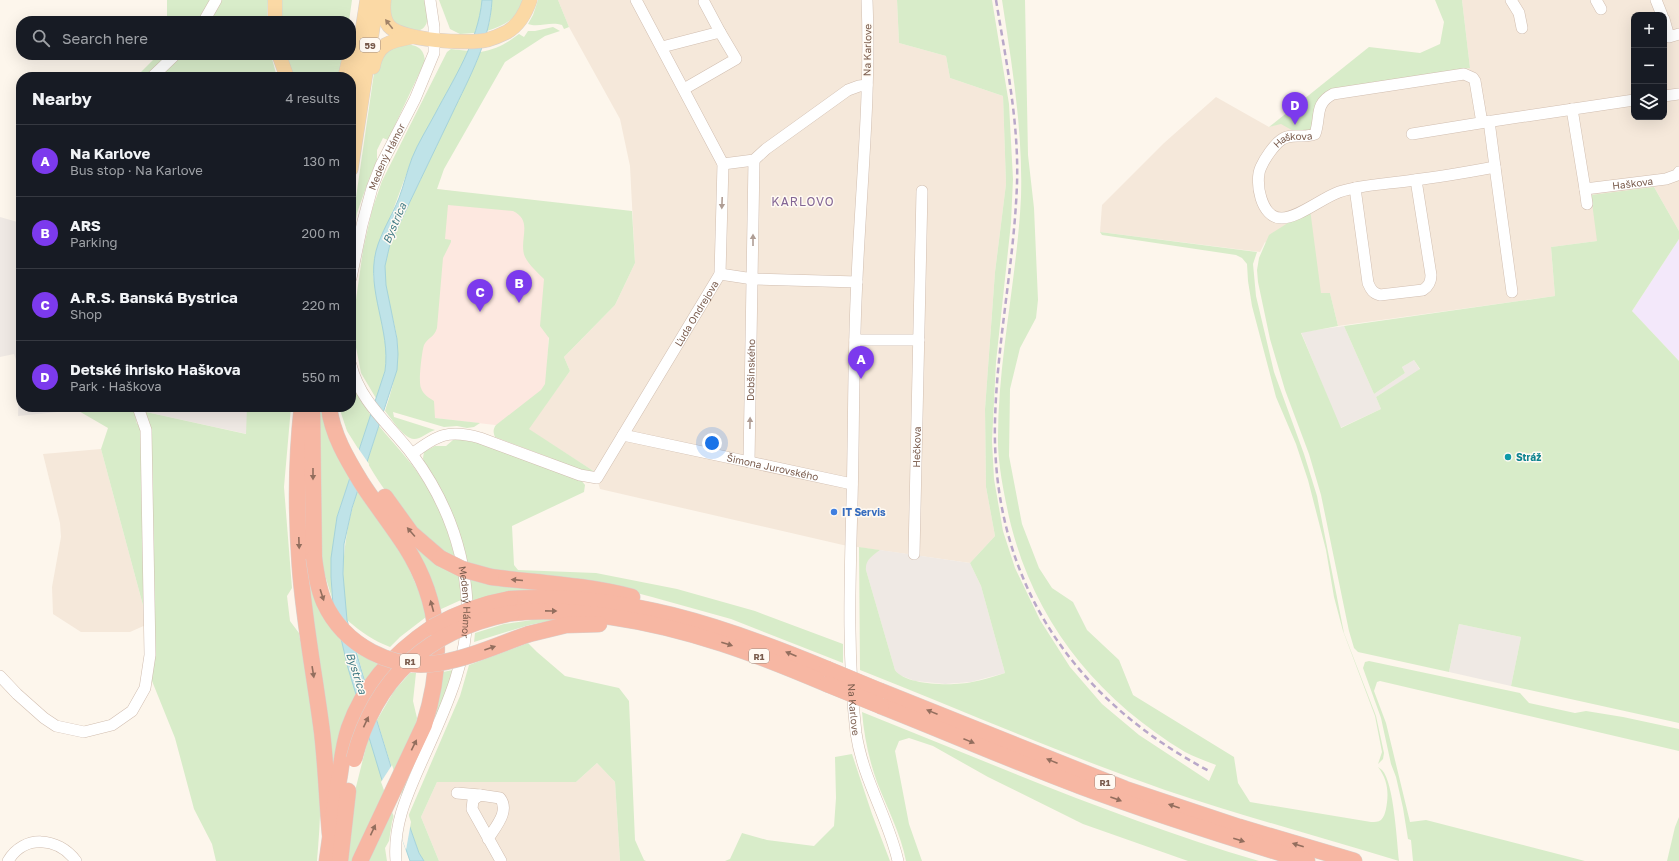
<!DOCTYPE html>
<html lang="en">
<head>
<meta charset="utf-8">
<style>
	body { margin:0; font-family:"Golos Text",sans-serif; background:#20242c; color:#f1f3f6 }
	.controls { position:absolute; right:12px; top:12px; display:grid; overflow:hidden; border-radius:8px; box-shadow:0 4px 16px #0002 }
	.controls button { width:36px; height:36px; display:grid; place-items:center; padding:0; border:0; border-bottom:1px solid #363941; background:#171b24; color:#f1f3f6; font:20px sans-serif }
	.you { position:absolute; left:712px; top:443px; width:14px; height:14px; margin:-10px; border:3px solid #fff; border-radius:50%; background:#1a73e8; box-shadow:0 0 0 6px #1a73e833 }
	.badge { display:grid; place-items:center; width:26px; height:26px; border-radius:50%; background:#7c3aed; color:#fff; font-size:13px; font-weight:700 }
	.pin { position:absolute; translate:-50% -33px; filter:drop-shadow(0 1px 2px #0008) }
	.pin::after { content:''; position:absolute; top:21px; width:14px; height:12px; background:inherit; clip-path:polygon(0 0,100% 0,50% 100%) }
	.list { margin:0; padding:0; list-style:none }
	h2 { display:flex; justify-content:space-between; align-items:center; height:52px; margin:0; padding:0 16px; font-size:17px }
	h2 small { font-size:13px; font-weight:400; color:#9ea1a6 }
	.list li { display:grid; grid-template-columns:26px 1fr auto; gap:12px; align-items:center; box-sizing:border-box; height:72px; padding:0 16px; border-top:1px solid #363941 }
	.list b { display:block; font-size:15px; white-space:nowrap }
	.list p { margin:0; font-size:13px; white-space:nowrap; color:#9ea1a6 }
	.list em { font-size:13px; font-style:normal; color:#9ea1a6 }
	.icon { flex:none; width:22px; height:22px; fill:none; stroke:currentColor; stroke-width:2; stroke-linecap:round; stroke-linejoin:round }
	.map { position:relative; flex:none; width:1679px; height:861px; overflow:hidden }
	.search { position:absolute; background:#171b24; box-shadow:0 4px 16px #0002; left:16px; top:16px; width:340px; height:44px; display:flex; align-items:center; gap:10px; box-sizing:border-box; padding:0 14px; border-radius:16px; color:#9ea1a6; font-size:15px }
	.panel { position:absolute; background:#171b24; box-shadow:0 4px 16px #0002; left:16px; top:72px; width:340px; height:340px; border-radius:16px }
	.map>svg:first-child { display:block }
	.residential { fill:#f5e8da; fill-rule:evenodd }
	.commercial { fill:#fde8e0 }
	.industrial { fill:#efe9e4 }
	.education { fill:#f3e8fa }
	.green { fill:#d8ecc9 }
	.water { fill:#bfe3e8; stroke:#a5d3da }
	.pier { fill:#fdf6ec }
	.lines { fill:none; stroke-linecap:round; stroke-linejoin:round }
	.minor-casing { stroke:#d1beb0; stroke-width:12 }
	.major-casing { stroke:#dad1cd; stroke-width:15 }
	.highway-casing { stroke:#dad1cd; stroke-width:17 }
	.minor { stroke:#fff; stroke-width:11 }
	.major { stroke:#fbd9a5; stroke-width:14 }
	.highway { stroke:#f7b7a3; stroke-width:16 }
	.rail { stroke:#b9a8c9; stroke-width:2.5; stroke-dasharray:6 4; stroke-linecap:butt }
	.highway-bridge-casing { stroke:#dad1cd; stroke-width:17; stroke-linecap:butt }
	.highway-bridge { stroke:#f7b7a3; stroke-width:16 }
	.oneway { fill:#a18267 }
	.oneway2 { fill:#af9d94 }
	.oneway3 { fill:#936e5e }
	.culture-dot { fill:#0f9aa8; stroke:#fffaf3; stroke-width:1.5 }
	.shop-dot { fill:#3f7fe0; stroke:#fffaf3; stroke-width:1.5 }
	.labels { text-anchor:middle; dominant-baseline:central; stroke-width:3; stroke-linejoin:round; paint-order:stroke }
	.shield { fill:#fffaf3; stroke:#a28b7f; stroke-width:1 }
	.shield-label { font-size:9px; font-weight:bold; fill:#7a5c4d }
	.street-label { font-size:10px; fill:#7a5c4d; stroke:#fffaf3 }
	.culture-label { font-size:10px; font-weight:bold; fill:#0d838f; stroke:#fffaf3; text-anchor:start }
	.shop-label { font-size:10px; font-weight:bold; fill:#366cbe; stroke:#fffaf3; text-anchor:start }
	.water-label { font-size:11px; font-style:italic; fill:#437c86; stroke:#fffaf3 }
	.quarter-label { font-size:12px; letter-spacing:1px; fill:#846695; stroke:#fffaf3 }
</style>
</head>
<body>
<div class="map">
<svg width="1679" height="861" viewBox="0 0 1679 861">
	<rect width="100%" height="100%" fill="#fdf6ec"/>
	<g class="residential">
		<polygon points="558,0 897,0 899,43 946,56 950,78 1003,96 1006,184 995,272 985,409 986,487 995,536 970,563 843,545 600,489 595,472 528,429 570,371 564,357 615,305 635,263 630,166 620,119 569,27"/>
		<path d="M1462,0H1679V231L1654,187L1597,241L1551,247L1555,296L1338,326L1330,293H1321L1265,242L1260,252L1100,232L1102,205L1164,143L1216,97L1269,127L1282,123L1297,133L1327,91L1470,68ZM1634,15H1664V117H1634Z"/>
		<polygon points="101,449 148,624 130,632 81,632 53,614 52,587 61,537 60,523 43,454"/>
		<polygon points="597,763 615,782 620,861 439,861 421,817 437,782 576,782"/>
	</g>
	<polygon class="commercial" points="437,189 532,202 552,277 546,386 528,429 435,418 402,367"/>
	<g class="industrial">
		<polygon points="0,217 21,223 21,407 76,407 77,410 18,416 20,371 14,354 0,357"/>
		<polygon points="1344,326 1374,394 1405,373 1402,367 1414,360 1420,370 1376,397 1381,409 1340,428 1301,332"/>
		<polygon points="145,407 247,407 247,434 146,412"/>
		<polygon points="880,550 970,563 981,586 1005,673 971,682 945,684 915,681 899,675 895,670 866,570 865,565 868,558"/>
		<polygon points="1459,624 1521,637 1511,686 1449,672"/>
	</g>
	<polygon class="education" points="1679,239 1679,361 1632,311"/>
	<g class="green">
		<polygon points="167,0 268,0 267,21 167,21"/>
		<polygon points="280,0 352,0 349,21 280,21"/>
		<path d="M387,0H425C427,17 433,28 412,33L390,19Z"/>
		<polygon points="439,0 482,0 481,13 475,33 460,34 450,29"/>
		<path d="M492,0H525C517,19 505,25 487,31L490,20Z"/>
		<path d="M538,0H558L569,27L564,29L562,25C550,21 539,28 528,24L533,15Z"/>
		<path d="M897,0H992L1009,104L1013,179L1011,223L996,362L992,441L994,479L1003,531L1015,568L1040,620L1070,667L1102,704L1139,735L1209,781L1216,765C1206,761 1194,757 1185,752C1095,697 1033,620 1009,517C1004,493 999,470 998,445C997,362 1017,280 1021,197C1023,131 1012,65 1002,0H1025L1028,155L1034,208L1038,300L1036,318L1020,348L1010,389L1009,456L1022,524L1039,568L1052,588L1073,602L1087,630L1119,660L1133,695L1234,757L1238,783L1250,802L1371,822C1375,822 1378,822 1381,820C1384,817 1385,813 1386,809C1389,793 1388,780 1378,767L1382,770C1394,782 1397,844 1399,861C1321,837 1242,816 1165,790C1062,754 961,710 860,670L859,547L880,550C872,556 865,560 866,570L895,670C906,686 955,686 972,682C983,680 995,676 1005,673L981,586L970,563L995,536L986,487L985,409L995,272L1006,184L1003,96L950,78L946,56L899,43Z"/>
		<polygon points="1435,0 1462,0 1470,68 1328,91 1314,129 1297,133 1281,124 1269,127 1369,47 1420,53 1440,44 1444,22"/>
		<path d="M553,27L560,31L545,36L505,62L444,169L437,189L632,211L635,263L615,305L564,357L570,371L529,429L595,472L591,473L553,461L551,458L495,437C493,432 493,429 496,425L541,390L545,384L549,338L540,326L544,279C538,273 529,265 525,257C518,240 534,221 513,211L448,205L445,239L451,240V242L443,258L437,328C434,338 428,337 424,345C422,351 418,382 421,388C423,394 429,398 434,401L435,418L480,423L474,427L467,428L457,426L444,427L393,412L394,417L435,430C428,432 421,439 414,439C404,439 391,418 385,411C390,396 398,369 398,354C399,324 382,295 385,265C386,258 389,251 390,244L477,61L480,52C496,49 506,44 519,34L524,37L528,31H535Z"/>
		<path d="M399,44C412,44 424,45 425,61L388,140L383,138L377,150V160L369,179L357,213L351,248V232L374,73L380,56Z"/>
		<polygon points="451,49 469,51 413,156 392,213 373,276 386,338 387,354 385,371 377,400 361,373 354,337 354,314 363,250 372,210 382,181 447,52"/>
		<polygon points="158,55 271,55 277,77 136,77"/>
		<polygon points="285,55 343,55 339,77 294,77"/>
		<polygon points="1654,187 1679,231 1679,239 1632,311 1679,361 1679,723 1511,686 1521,637 1459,624 1449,672 1358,652 1354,648 1349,631 1321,495 1309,454 1285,390 1270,339 1258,282 1257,270 1259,258 1269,235 1310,209 1321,293 1330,293 1338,326 1301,333 1341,428 1381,409 1376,397 1420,369 1414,360 1402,367 1405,373 1374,394 1344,326 1555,296 1551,247 1597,241 1591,195"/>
		<polygon points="1100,232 1257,252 1253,264 1256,296 1274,372 1304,454 1317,496 1344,633 1376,716 1384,753 1383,759 1378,764 1382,752 1375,716 1343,631 1334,597 1326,550 1308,480 1296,444 1276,397 1252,306 1248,281 1247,264 1242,258 1236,255 1102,235"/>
		<polygon points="351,382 371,416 359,450 347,431 339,407 351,407"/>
		<path d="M76,407H133L137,424L148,425L146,412L246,434L247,407H291L284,487L292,588L287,596L290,621L299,633C308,684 319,735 320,788C321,812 319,836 317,861H216L212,844L194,809L175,738L152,681L148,673V624L101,449L108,428L77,410Z"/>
		<polygon points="318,407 322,407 350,477 337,517 331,577 332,598 323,569 320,541"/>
		<path d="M379,426C394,444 410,460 422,479C439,504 449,532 456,561C421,541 387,497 367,462Z"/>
		<polygon points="459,438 476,442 581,480 585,485 584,492 512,526 514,565 518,570 596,573 677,589 755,611 843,644 843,663 731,619 652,597 618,588 502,573 468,565 465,551 448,504 425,466 423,458 424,452 435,446 446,446 453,440"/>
		<path d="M358,489L405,559L422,599L426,617L400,637L390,647C374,641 361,632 347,620C339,575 344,532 358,489Z"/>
		<polygon points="305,506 305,542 340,637 357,694 339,737 331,772 303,543"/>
		<polygon points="413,544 459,574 461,600 439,610"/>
		<polygon points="470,578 537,590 509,592 472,601"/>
		<polygon points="539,619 559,619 529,625 474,642 475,633 504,624"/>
		<polygon points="528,643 537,652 565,676 619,688 629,701 635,840 644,860 646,861 620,861 615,782 597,763 576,782 437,782 421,817 439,861 424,861 419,853 407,819 460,696 469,665"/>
		<polygon points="357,653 378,664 365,681"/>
		<polygon points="1369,661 1520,693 1529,703 1575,713 1586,711 1623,717 1679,729 1679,751 1380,681 1377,682 1374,691 1386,723 1410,822 1426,820 1585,861 1413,861 1411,840 1408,839 1403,808 1396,777 1391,764 1381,718 1363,668 1365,662"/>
		<polygon points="453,670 439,711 396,809 392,822 389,841 385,848 387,861 367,861 443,672"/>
		<polygon points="410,673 416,673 413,701 417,718 416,725 393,772 377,720 394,691"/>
		<path d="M862,712C993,764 1123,821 1259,861H1188L1083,824L988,777L933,746L909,738L899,741L895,751L909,824L922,861H906C901,834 887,808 877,782C869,760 864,736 862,712Z"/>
		<polygon points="369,735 386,789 352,861 346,861 355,791"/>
		<polygon points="852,754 872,814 890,861 725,861 730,859 742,833 767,840 814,846 834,826 836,798 835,757"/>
		<polygon points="1679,817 1679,861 1667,861 1675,827"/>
	</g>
	<path class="water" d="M482,0H492C490,41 469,78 452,114C431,158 410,201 390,244L385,266L386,285L397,339L398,354L397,370L352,508L344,544L343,574L347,620L361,669L407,819L419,853L424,861H410L381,777L348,668L333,605L331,577V558L337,517L385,371C391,330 366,291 376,251C381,232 392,216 399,198C404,185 407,171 412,158C418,143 427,129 435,114C454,78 478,42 482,0Z"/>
	<g class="pier">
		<polygon points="358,448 369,464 359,491 349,475"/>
		<polygon points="392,765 411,822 406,850 381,782"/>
	</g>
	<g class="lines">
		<defs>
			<g id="minor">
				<path id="s1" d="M867,0C871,93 861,186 857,279C853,353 854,427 852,502C850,578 847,656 856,733C863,780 888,817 898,861"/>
				<polyline points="1511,0 1519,13 1522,28"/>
				<polyline points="1596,0 1601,9"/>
				<polyline points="1656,0 1662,15"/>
				<polyline points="704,2 720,32"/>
				<polyline points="1664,19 1669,37 1679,34"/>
				<polyline points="204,21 216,0"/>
				<polyline points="662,47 720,32 736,59 684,89"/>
				<polyline points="152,77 175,55"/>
				<polyline points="1664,96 1679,94"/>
				<path id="s2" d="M1572,109L1585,189L1666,179L1677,175L1679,172"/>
				<path id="s3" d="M1489,121L1495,167C1468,172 1441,177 1414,180C1389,184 1363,184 1339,192C1322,198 1298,218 1282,218C1261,219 1254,181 1261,167C1265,158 1274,145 1281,140C1291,132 1304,139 1315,134C1321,117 1314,104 1333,94L1464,74L1473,78L1475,81L1481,117L1482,120L1486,122L1634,100"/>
				<polyline points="1412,134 1486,122"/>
				<polyline points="723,164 754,160 766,149 848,90 859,86 867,85"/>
				<polyline points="1495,167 1512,292"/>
				<path d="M1355,188L1368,283C1371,290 1373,293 1380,295L1423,290C1429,286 1431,282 1431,275L1416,180"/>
				<polyline points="1585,189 1587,204"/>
				<polyline points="720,274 753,279 857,282"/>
				<path id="s4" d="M351,278L362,225L372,188L381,165L415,99L434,53V27L430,0"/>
				<polyline points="855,340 919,340"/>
				<path id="s5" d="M351,365C360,402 390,425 412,454C444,497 464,548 467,602C470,659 444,712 421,763C407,795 393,825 396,861"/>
				<path id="s6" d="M623,435L852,484"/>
				<path id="s7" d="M412,454C437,435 448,429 480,438L580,475L597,478L720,274L723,164L636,0"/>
				<path id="s8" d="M749,462L754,160"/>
				<path id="s9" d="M914,554L922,191"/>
				<polyline points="0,676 17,694 44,718 56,726 84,732 112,725 132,711 145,688 150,655 146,430 138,407"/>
				<polyline points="457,793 480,795"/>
				<path d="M488,839C496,826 510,811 500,798L480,795L473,800L472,809L501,861"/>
				<path d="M8,861C24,834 58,837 76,861"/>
			</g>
			<g id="major">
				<path d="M384,0C383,9 383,19 389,26C402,41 469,44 487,40C494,38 501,35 507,32C519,25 526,12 530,0"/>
				<polyline points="275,21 275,0"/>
				<polyline points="279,55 287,77"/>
				<path d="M373,67C377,44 390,41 411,37"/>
				<polyline points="345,77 350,55"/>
				<polyline points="351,103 367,0"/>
				<polyline points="351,169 377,0"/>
			</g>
			<g id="highway">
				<path d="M302,407C296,460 296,514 300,567C304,622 315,677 322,732C326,766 327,800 330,834"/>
				<polyline points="312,407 314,558"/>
				<path d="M329,407C332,434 347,459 361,482C375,504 392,525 406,547C442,604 444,662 424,725L360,861"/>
				<polyline points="385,497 411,533 440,558"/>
				<path d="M491,577C539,583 586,585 632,597"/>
				<path d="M510,599C621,591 726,627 827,669"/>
				<path d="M512,613C546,609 579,612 612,617C688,628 757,654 827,684"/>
				<polyline points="529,634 566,625 599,624"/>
				<polyline points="880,691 1125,789 1239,827 1354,861"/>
				<path d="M881,706C947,732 1013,761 1080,786C1155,814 1231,838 1307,861"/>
				<path d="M327,861C331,832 335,802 340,773C342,758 344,743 349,728C364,685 396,652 433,627"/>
				<polyline points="340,861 348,791"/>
			</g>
		</defs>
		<use href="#minor" class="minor-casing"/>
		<use href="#major" class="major-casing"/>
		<use href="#highway" class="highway-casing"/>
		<use href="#minor" class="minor"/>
		<use href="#major" class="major"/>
		<use href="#highway" class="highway"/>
		<path class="rail" d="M996,0C1006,61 1019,122 1017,184C1014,264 997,342 995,421C991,580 1073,700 1211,772"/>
		<defs>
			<g id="highway-bridge">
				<path d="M314,558C316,573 318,588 324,602C344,646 393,671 439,663C470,658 500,644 529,634"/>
				<polyline points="440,558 462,569 491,577"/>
				<path d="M433,627C458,613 482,604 510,599"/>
				<polyline points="827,669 880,691"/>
				<polyline points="827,684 881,706"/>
				<path d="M354,759C375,677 430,629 512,613"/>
			</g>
		</defs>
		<use href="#highway-bridge" class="highway-bridge-casing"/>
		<use href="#highway-bridge" class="highway-bridge"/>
	</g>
	<defs><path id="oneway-solid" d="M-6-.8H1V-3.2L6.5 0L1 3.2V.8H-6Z"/></defs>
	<use class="oneway" href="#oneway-solid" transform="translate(389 24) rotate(-128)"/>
	<g class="oneway2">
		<use href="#oneway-solid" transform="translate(722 203) rotate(92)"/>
		<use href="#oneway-solid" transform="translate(753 240) rotate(-90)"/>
		<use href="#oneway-solid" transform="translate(750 423) rotate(-89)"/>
	</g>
	<g class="oneway3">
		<use href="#oneway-solid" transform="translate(313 474) rotate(90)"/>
		<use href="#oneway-solid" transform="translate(411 532) rotate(-131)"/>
		<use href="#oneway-solid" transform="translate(299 543) rotate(88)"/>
		<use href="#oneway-solid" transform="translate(517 580) rotate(-175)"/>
		<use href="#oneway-solid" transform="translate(322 595) rotate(72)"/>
		<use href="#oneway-solid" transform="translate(432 606) rotate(-105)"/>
		<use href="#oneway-solid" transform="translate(551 611) rotate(1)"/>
		<use href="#oneway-solid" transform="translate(727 644) rotate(18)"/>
		<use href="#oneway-solid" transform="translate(490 648) rotate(-19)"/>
		<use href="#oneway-solid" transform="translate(791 654) rotate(-157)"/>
		<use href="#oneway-solid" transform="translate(313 672) rotate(81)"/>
		<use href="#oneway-solid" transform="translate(932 712) rotate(-158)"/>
		<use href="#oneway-solid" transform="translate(366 722) rotate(-65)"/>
		<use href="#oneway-solid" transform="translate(969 741) rotate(22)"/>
		<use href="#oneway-solid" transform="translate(414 745) rotate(-64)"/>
		<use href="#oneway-solid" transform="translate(1052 761) rotate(-158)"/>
		<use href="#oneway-solid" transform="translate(1116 799) rotate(20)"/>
		<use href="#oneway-solid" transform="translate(1174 806) rotate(-161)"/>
		<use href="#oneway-solid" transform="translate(373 830) rotate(-65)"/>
		<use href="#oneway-solid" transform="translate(1239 840) rotate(17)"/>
		<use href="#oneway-solid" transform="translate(1298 845) rotate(-163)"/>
	</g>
	<circle class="culture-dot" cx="1508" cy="457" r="4"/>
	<circle class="shop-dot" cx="834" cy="512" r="4"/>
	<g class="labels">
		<g class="shield">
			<rect x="360" y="38" width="20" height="14" rx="3"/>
			<rect x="749" y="649" width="20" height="14" rx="3"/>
			<rect x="400" y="654" width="20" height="14" rx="3"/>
			<rect x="1095" y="775" width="20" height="14" rx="3"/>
		</g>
		<g class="shield-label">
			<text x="370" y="45">59</text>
			<text x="759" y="656">R1</text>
			<text x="410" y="661">R1</text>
			<text x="1105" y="782">R1</text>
		</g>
		<g class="street-label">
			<text transform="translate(867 50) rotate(-89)">Na Karlove</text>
			<text stroke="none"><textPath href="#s3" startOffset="376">Haškova</textPath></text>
			<text stroke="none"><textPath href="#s4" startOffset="127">Medený Hámor</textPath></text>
			<text stroke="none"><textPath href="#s2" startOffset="129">Haškova</textPath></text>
			<text stroke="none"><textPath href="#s7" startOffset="390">Ľuda Ondrejova</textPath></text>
			<text stroke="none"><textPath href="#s8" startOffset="92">Dobšinského</textPath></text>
			<text stroke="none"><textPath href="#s9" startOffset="107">Hečkova</textPath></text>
			<text stroke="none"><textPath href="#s6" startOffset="153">Šimona Jurovského</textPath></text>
			<text stroke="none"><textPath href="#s5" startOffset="269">Medený Hámor</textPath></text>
			<text stroke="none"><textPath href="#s1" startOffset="710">Na Karlove</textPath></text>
		</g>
		<g class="culture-label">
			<text x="1516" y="457">Stráž</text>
		</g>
		<g class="shop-label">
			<text x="842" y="512">IT Servis</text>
		</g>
		<g class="water-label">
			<text transform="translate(394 223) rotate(-67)">Bystrica</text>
			<text transform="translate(357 673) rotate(72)">Bystrica</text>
		</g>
		<g class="quarter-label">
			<text x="803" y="201">KARLOVO</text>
		</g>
	</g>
</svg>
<div class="controls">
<button>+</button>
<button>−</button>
<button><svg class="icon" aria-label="layers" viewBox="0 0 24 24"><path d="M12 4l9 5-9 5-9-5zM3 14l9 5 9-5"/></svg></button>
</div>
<div class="you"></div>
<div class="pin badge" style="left:861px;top:379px">A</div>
<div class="pin badge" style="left:519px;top:303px">B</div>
<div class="pin badge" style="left:480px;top:312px">C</div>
<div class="pin badge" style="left:1295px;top:125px">D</div>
<div class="search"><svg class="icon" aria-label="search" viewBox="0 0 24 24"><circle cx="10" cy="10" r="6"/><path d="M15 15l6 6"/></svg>Search here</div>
<section class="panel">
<h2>Nearby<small>4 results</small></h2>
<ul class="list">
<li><span class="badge">A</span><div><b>Na Karlove</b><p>Bus stop · Na Karlove</p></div><em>130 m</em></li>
<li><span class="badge">B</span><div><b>ARS</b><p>Parking</p></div><em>200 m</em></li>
<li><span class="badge">C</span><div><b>A.R.S. Banská Bystrica</b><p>Shop</p></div><em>220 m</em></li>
<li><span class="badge">D</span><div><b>Detské ihrisko Haškova</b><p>Park · Haškova</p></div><em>550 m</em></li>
</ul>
</section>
</div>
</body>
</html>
